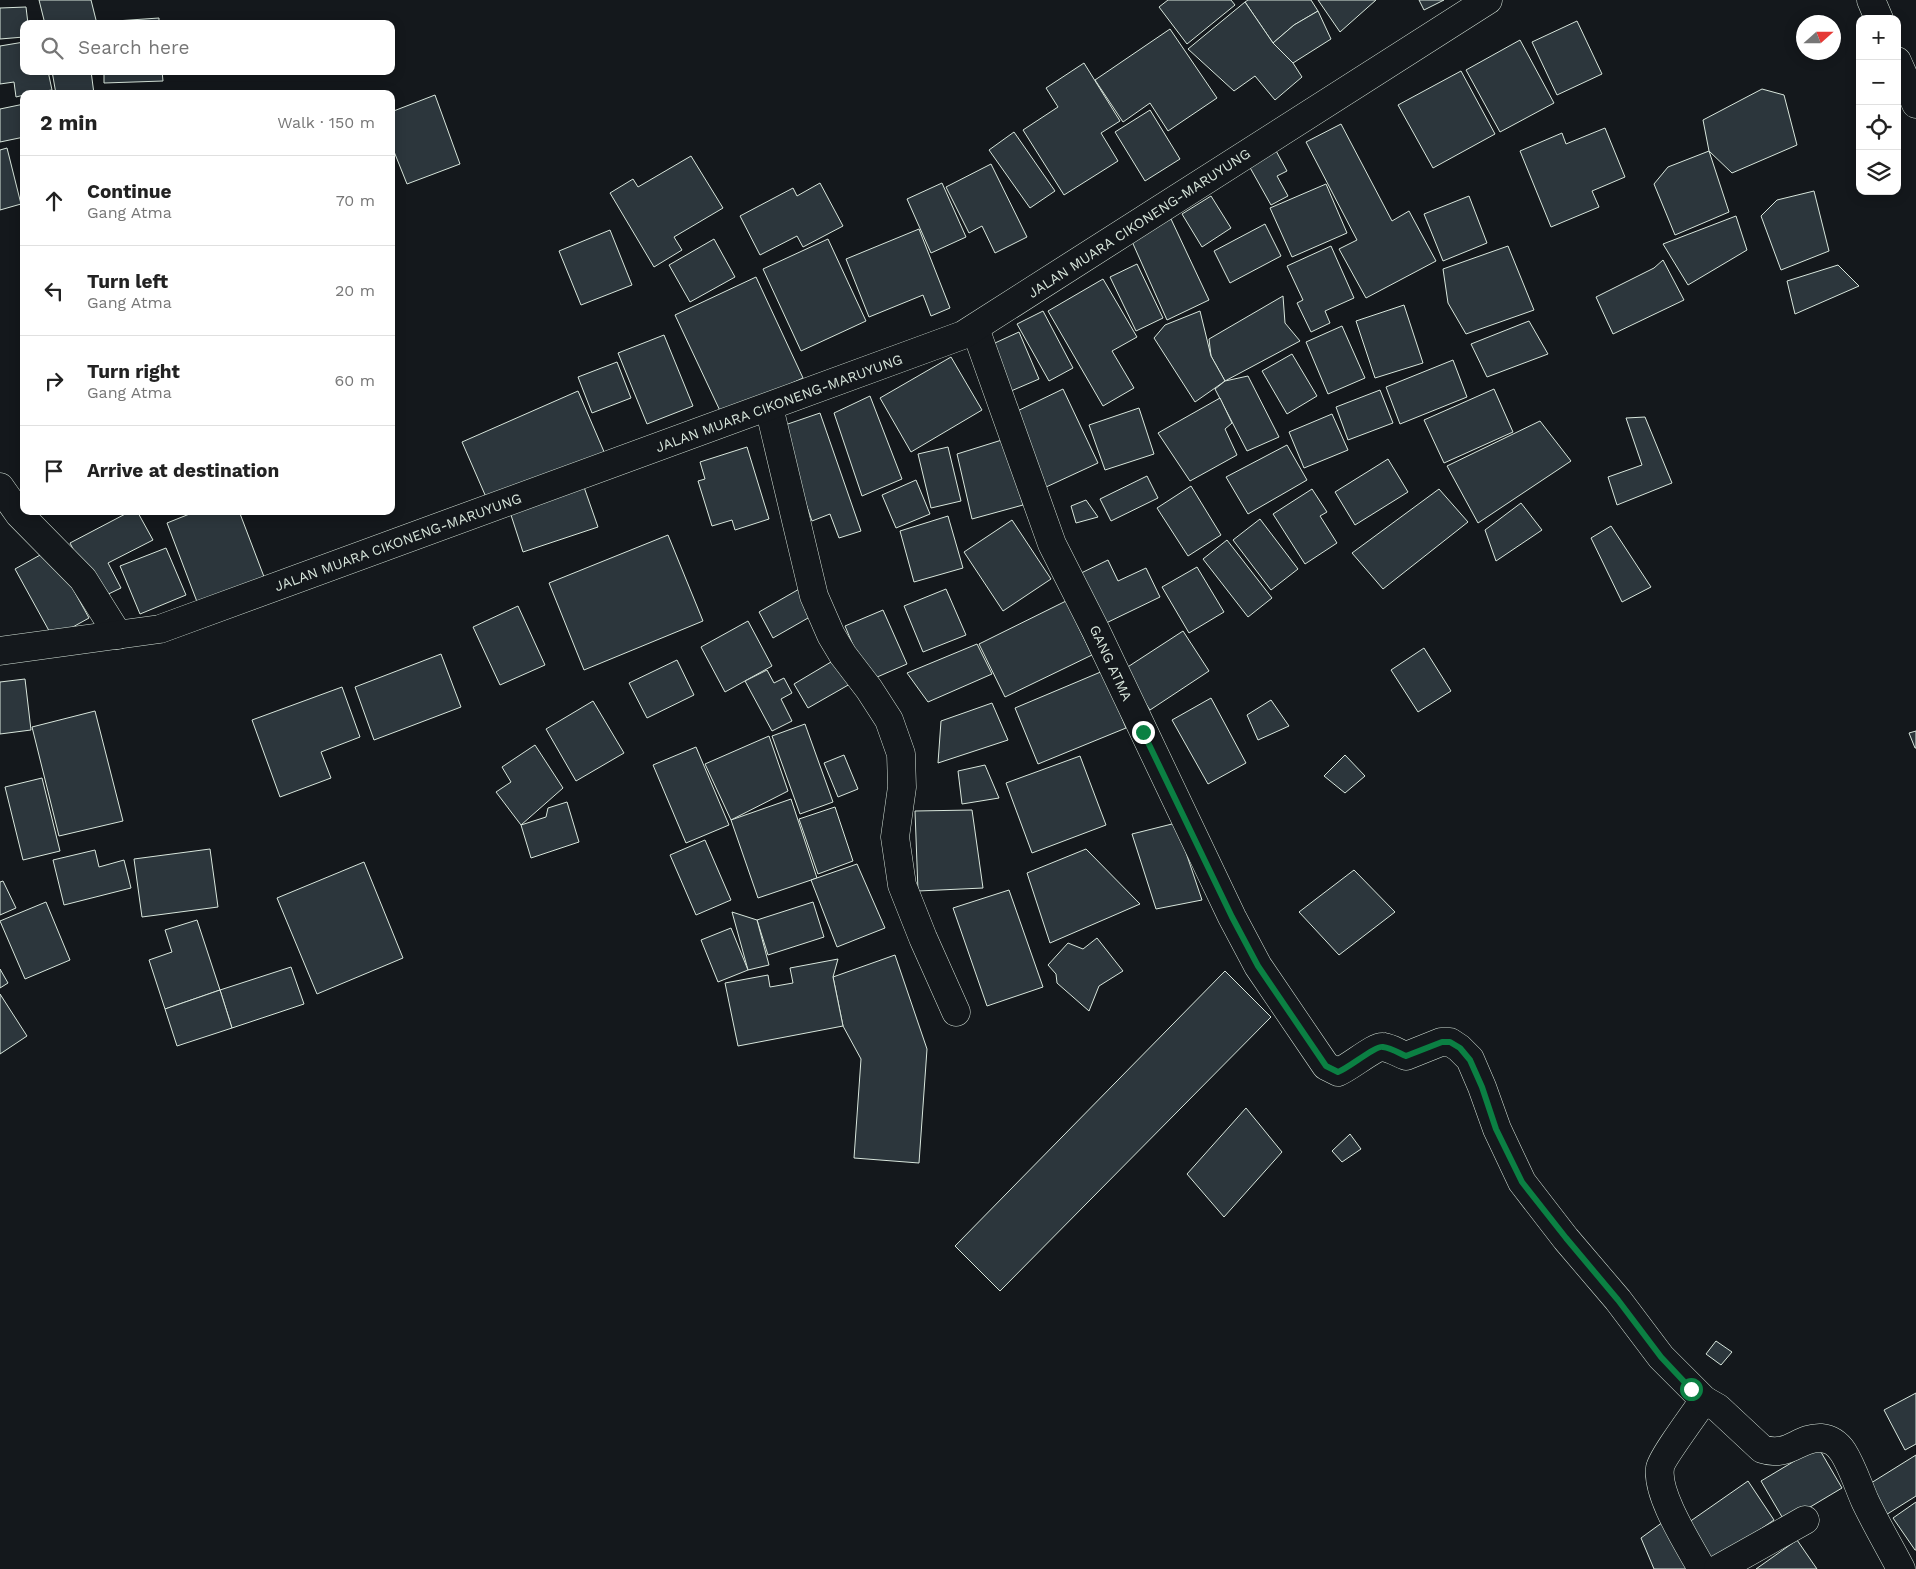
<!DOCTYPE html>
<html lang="en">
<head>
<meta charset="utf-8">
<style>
	body { margin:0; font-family:"Work Sans",sans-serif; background:#f2f2f2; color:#222 }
	.controls { position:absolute; right:15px; top:15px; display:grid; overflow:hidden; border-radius:10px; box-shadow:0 2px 12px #0003 }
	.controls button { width:45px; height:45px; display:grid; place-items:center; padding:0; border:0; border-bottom:1px solid #e0e0e0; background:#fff; color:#222; font:25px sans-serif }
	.compass { position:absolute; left:1796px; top:15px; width:45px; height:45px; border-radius:50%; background:#fff; box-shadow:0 2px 12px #0003; rotate:69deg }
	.stop { position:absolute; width:15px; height:15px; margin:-11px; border:4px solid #0b8043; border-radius:50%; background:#fff }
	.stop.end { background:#0b8043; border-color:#fff; box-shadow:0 1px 5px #0008 }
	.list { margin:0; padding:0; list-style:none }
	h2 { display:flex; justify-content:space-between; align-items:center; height:65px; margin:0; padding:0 20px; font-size:21px }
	h2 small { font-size:16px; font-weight:400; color:#767676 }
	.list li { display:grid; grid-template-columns:32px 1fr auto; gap:15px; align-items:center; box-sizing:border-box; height:90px; padding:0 20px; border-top:1px solid #e0e0e0 }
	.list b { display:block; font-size:19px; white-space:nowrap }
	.list p { margin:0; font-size:16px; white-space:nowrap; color:#767676 }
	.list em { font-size:16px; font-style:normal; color:#767676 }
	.icon { flex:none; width:28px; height:28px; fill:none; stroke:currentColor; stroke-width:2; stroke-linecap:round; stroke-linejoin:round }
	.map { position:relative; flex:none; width:1916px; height:1569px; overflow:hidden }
	.search { position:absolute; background:#fff; box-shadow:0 2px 12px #0003; left:20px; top:20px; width:375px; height:55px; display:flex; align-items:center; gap:12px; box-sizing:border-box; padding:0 18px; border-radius:10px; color:#767676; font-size:19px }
	.panel { position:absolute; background:#fff; box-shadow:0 2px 12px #0003; left:20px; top:90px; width:375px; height:425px; border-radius:10px }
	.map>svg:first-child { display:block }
	.building { fill:#2c363c; stroke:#d8e6dc }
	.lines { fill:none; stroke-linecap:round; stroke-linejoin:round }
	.street-casing { stroke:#d8e6dc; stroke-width:29 }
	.street { stroke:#14181c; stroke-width:28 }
	.route { stroke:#0b8043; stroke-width:6 }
	.labels { text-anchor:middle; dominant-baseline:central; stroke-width:4; stroke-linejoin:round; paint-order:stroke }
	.street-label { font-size:14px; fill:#d8e6dc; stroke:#14181c }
</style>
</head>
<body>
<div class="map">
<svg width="1916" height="1569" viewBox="0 0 1916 1569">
	<rect width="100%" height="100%" fill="#14181c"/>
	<g class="building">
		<polygon points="39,0 91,0 97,24 45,24"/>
		<polygon points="1168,0 1231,0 1235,5 1187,44 1159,7"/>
		<polygon points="1248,0 1311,0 1318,11 1294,25 1273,43 1245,2"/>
		<polygon points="1318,0 1376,0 1340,32"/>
		<polygon points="1419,0 1444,0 1424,10"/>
		<polygon points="1245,2 1273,43 1293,63 1302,77 1275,100 1255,76 1234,91 1188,49"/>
		<polygon points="26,7 28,24 24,24 24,37 0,39 0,8"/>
		<polygon points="1318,11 1331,39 1293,63 1273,43 1294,25"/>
		<polygon points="159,18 159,24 101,24 101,22"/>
		<polygon points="1577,21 1602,74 1557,95 1532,42"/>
		<polygon points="1170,29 1217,98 1168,131 1150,103 1123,122 1095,80"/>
		<polygon points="1520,40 1554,103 1500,132 1466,70"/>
		<polygon points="24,42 24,71 48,71 52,90 24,94 24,95 16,97 14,82 0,84 0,46"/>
		<polygon points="1084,63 1120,121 1101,133 1118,161 1064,195 1023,130 1058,107 1046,88"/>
		<polygon points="52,71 91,71 94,94 56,94"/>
		<polygon points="104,71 162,71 163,81 104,83"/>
		<polygon points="1461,71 1495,134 1433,168 1398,105"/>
		<polygon points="1762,89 1784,95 1797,145 1732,173 1709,151 1703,120"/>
		<polygon points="435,95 460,164 407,184 391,144 391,112"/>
		<polygon points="24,104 24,137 0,142 0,109"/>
		<polygon points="1150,110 1180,159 1145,181 1115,132"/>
		<polygon points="1341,124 1392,221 1409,211 1436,261 1366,298 1339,249 1357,240 1306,142"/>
		<polygon points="1605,128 1625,177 1592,191 1599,207 1551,227 1520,151 1562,133 1566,144"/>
		<polygon points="1014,132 1055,191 1030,208 989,150"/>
		<polygon points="7,148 21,204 0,210 0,150"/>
		<polygon points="1275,149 1287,171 1277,176 1288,196 1271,205 1248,164"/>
		<polygon points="1709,151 1729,212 1675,235 1654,184 1668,167"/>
		<polygon points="691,156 723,208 674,237 682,250 654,267 610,193 633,179 638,187"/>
		<polygon points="991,164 1027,237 995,253 982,226 969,233 946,187"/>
		<polygon points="820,183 843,226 803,247 797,236 760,255 740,216 793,188 797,196"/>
		<polygon points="942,183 966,237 931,253 907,199"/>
		<polygon points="1326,184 1347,233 1292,257 1270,208"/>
		<polygon points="1814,191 1829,251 1781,270 1761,216 1777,200"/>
		<polygon points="1211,196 1231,228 1202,247 1182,214"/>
		<polygon points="1469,196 1487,243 1443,261 1424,214"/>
		<polygon points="1736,216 1747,250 1688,285 1663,244"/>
		<polygon points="1171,219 1209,300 1167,320 1130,237"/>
		<polygon points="1265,224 1281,256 1230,283 1214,251"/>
		<polygon points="919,229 950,308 931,316 923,295 869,317 846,259"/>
		<polygon points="610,230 632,285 581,305 559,251"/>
		<polygon points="714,239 735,277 690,302 669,265"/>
		<polygon points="828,239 866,321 801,351 763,269"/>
		<polygon points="1331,246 1354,298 1325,311 1330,323 1311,332 1297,303 1303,300 1287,266"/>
		<polygon points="1508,246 1534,310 1466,334 1448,303 1443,269"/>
		<polygon points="1663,260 1684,300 1613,334 1596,297 1654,268"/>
		<polygon points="1137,264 1163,318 1136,331 1110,277"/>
		<polygon points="1838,265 1859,286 1795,314 1787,281"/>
		<polygon points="756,277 803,378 722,415 675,315"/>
		<polygon points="1103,279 1137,337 1112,351 1134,388 1103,406 1048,311"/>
		<polygon points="1283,296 1285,323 1300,341 1225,381 1211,356 1209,339"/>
		<polygon points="1404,305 1423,363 1375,378 1356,321"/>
		<polygon points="1043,311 1073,368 1049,381 1017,324"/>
		<polygon points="1200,311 1211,356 1225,381 1195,402 1154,338 1165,325"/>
		<polygon points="1529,321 1548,354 1487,377 1471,344"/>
		<polygon points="1342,326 1365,378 1328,394 1306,342"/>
		<polygon points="1019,332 1039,379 1004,394 984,348"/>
		<polygon points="664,335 693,406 647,424 618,353"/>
		<polygon points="1292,354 1317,396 1287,414 1262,371"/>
		<polygon points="951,357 982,410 911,452 880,398"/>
		<polygon points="1453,360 1467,397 1400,424 1386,387"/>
		<polygon points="617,362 631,398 592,413 578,377"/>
		<polygon points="1248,376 1279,437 1247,451 1215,389 1225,381"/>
		<polygon points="1063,389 1098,463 1044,488 1009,415"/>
		<polygon points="1494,389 1513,432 1444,463 1424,420"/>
		<polygon points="1380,390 1393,423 1348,440 1336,407"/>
		<polygon points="578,391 605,454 489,504 462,442"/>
		<polygon points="870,396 902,479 862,496 834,413"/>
		<polygon points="1220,398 1232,423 1225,429 1237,455 1190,481 1158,433"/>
		<polygon points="1139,408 1154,454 1105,470 1089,425"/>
		<polygon points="820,413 861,531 839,538 830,514 812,521 779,427"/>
		<polygon points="1332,414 1348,450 1304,468 1289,432"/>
		<polygon points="1645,417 1672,483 1617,505 1608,477 1642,465 1626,418"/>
		<polygon points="1540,421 1571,461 1478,523 1447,466"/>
		<polygon points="1005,439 1023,505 972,519 957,454"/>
		<polygon points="1287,445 1307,480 1248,514 1226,477"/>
		<polygon points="747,447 769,519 735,530 732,520 712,526 698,481 705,479 700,462"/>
		<polygon points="948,447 961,501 931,508 918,454"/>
		<polygon points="1388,459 1408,492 1355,525 1335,492"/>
		<polygon points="1147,476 1158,498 1111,521 1100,499"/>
		<polygon points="916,480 930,514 896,528 882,495"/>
		<polygon points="1191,486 1221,535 1188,556 1157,508"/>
		<polygon points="584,487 598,527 523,552 510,512"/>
		<polygon points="1312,489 1327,512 1320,516 1337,543 1305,564 1273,514"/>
		<polygon points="1439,489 1468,522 1383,589 1352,553"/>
		<polygon points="1086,500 1098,517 1076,523 1071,506"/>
		<polygon points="1521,503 1542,530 1496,561 1485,530"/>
		<polygon points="131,511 137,511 153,540 108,563 121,588 98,599 70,543"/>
		<polygon points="197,511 239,511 266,582 199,607 167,523"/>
		<polygon points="948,516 963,568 914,582 900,531"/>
		<polygon points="1260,519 1298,569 1271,590 1233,540"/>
		<polygon points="1012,520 1051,579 1003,611 964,552"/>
		<polygon points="1611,526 1651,587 1622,602 1591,538"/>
		<polygon points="668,535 703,621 584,670 549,583"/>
		<polygon points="1227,540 1272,598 1248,617 1203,559"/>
		<polygon points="166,548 186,595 140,614 120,566"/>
		<polygon points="51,549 89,618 53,638 15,569"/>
		<polygon points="1108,560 1118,581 1146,568 1160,597 1102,625 1077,575"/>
		<polygon points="1197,567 1224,612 1189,633 1162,587"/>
		<polygon points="801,588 815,614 773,638 759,612"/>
		<polygon points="946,589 966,635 923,652 904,606"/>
		<polygon points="1066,601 1092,655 1005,697 979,644"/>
		<polygon points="518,606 545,665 500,685 473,627"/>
		<polygon points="883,610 907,664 868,681 845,626"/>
		<polygon points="748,621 772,666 725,692 701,647"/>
		<polygon points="1183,631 1209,671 1150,710 1123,670"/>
		<polygon points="977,644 992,674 928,702 907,673"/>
		<polygon points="1424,648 1451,691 1418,712 1391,670"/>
		<polygon points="441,654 461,707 374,740 355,687"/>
		<polygon points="836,659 850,684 808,708 794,684"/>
		<polygon points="677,660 694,695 647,718 629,683"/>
		<polygon points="767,670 774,683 784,678 792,693 781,699 792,721 772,731 745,681"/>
		<polygon points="1103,671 1126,728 1038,764 1015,708"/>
		<polygon points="25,679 31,730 0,734 0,682"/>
		<polygon points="342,687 360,737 321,752 331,778 280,797 252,720"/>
		<polygon points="1211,698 1246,763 1208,784 1172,720"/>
		<polygon points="1271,700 1289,726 1258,740 1247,715"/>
		<polygon points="593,701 624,753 576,781 546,729"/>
		<polygon points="992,703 1008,740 938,763 941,721"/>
		<polygon points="95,711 123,821 59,836 32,727"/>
		<polygon points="805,724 833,802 800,814 772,736"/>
		<polygon points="1916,731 1916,748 1915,748 1909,733"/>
		<polygon points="769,736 788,791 731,820 705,764"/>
		<polygon points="535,745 563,788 521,825 496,792 511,782 502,767"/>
		<polygon points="696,747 729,825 686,843 653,765"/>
		<polygon points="844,755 858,789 838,797 824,763"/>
		<polygon points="1345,755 1365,776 1345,793 1324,776"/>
		<polygon points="1080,756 1106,825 1032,853 1006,783"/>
		<polygon points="985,765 999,798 962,804 958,771"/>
		<polygon points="42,778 60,851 23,860 5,787"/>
		<polygon points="791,799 817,878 758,898 731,820"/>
		<polygon points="567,802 579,842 531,858 521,825 546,817 548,808"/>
		<polygon points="835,807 853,861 818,874 799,819"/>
		<polygon points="972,810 983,888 918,891 915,811"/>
		<polygon points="1176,823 1202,900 1156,909 1132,834"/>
		<polygon points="705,840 731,900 696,915 670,855"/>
		<polygon points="210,849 218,907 142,917 134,859"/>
		<polygon points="1086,849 1140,904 1050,943 1027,873"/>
		<polygon points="95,850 99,867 124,860 131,888 64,905 53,860"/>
		<polygon points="364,862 403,958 317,994 277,898"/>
		<polygon points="857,864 885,928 837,947 811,880"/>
		<polygon points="1354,870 1395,912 1339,955 1299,912"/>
		<polygon points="3,881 16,908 0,915 0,882"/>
		<polygon points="1009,890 1043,987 987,1006 953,908"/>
		<polygon points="46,902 70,960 25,979 0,921"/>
		<polygon points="813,902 824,937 768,955 757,920"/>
		<polygon points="732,912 757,920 769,965 748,970"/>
		<polygon points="197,920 220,990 165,1009 149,960 172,952 165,930"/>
		<polygon points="731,928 748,970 718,982 701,940"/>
		<polygon points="1097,938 1123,971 1099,986 1089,1011 1057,983 1056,974 1048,965 1068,943 1083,949"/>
		<polygon points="895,955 927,1049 919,1163 854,1158 861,1059 843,1026 833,977"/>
		<polygon points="838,959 833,977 843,1026 738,1046 725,983 768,975 770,987 793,983 790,968"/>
		<polygon points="291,967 304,1004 232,1028 220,990"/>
		<polygon points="0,969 8,983 0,988"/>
		<polygon points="1225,971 1271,1017 1000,1291 955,1246"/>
		<polygon points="220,990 232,1028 177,1046 165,1009"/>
		<polygon points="0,994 27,1036 0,1054"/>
		<polygon points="1246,1108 1282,1152 1224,1217 1187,1174"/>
		<polygon points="1350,1134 1361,1149 1342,1162 1332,1151"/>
		<polygon points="1716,1341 1732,1352 1721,1365 1706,1354"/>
		<polygon points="1916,1393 1916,1444 1905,1450 1884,1410"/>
		<polygon points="1818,1447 1842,1488 1785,1522 1761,1481"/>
		<polygon points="1916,1455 1916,1496 1881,1518 1863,1488"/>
		<polygon points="1748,1481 1774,1520 1708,1565 1682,1527"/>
		<polygon points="1916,1502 1916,1550 1915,1550 1893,1518"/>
		<polygon points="1663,1522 1687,1569 1654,1569 1641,1538"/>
		<polygon points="1797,1540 1817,1569 1756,1569"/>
	</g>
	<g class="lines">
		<defs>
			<g id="street">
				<polyline points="1871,0 1879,19"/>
				<polyline points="1897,61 1916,104"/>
				<path d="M975,328L1052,544L1096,631L1232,917L1258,966L1326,1066L1338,1072C1349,1068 1376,1045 1383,1047C1391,1048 1398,1053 1406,1056L1441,1042H1450L1459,1048L1470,1059L1482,1087L1497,1129L1522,1182L1566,1239L1618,1300L1661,1357L1704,1400C1696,1412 1661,1459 1660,1468C1656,1495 1689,1545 1702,1569"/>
				<polyline points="769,407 814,596 831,635 843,655 869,689 889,720 901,754 902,787 895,837 902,885 923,938 956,1012"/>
				<polyline points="0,487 19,514 83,579 118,635"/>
				<polyline points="0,651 160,629 963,335 1488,0"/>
				<path d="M1704,1400L1718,1408L1762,1449C1789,1458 1798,1437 1821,1438C1831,1439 1837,1443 1843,1452C1852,1466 1858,1485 1865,1501C1876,1524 1889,1546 1901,1569"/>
				<polyline points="1718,1569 1805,1520"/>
			</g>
		</defs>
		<use href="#street" class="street-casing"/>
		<use href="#street" class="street"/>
	</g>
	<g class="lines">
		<path class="route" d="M1143,732L1232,917L1258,966L1326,1066L1338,1072C1349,1068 1376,1045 1383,1047C1391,1048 1399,1053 1406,1056L1442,1042H1450L1460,1048L1470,1060L1482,1087L1496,1129L1522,1182L1566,1238L1618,1300L1661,1357L1691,1389"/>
	</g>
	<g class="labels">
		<g class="street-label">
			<text transform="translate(1139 223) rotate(-33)">JALAN MUARA CIKONENG-MARUYUNG</text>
			<text transform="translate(779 403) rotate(-20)">JALAN MUARA CIKONENG-MARUYUNG</text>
			<text transform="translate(398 542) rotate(-20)">JALAN MUARA CIKONENG-MARUYUNG</text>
			<text transform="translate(1111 663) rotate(65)">GANG ATMA</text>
		</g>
	</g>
</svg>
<div class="controls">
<button>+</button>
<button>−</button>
<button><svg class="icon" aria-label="locate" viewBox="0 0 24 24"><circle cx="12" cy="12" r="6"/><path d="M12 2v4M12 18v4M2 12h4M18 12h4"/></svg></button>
<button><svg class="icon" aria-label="layers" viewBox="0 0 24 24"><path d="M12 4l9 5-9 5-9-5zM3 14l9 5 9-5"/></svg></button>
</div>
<svg class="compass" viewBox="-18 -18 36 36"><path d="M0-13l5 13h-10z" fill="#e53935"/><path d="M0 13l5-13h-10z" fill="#767676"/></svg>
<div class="stop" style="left:1691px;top:1389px"></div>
<div class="stop end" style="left:1143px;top:732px"></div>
<div class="search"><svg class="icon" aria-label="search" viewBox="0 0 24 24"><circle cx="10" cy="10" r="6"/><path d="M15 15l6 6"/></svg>Search here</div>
<section class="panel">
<h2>2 min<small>Walk · 150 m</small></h2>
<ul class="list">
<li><svg class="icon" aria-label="ahead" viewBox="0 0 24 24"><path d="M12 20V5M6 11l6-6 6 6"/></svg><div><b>Continue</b><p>Gang Atma</p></div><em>70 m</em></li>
<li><svg class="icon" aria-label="left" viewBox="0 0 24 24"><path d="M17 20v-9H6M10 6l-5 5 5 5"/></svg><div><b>Turn left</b><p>Gang Atma</p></div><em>20 m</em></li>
<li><svg class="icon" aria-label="right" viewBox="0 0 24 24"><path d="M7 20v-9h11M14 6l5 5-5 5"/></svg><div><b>Turn right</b><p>Gang Atma</p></div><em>60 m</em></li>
<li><svg class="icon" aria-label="arrive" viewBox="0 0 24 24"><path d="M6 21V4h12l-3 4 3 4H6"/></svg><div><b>Arrive at destination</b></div></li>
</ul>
</section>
</div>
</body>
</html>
